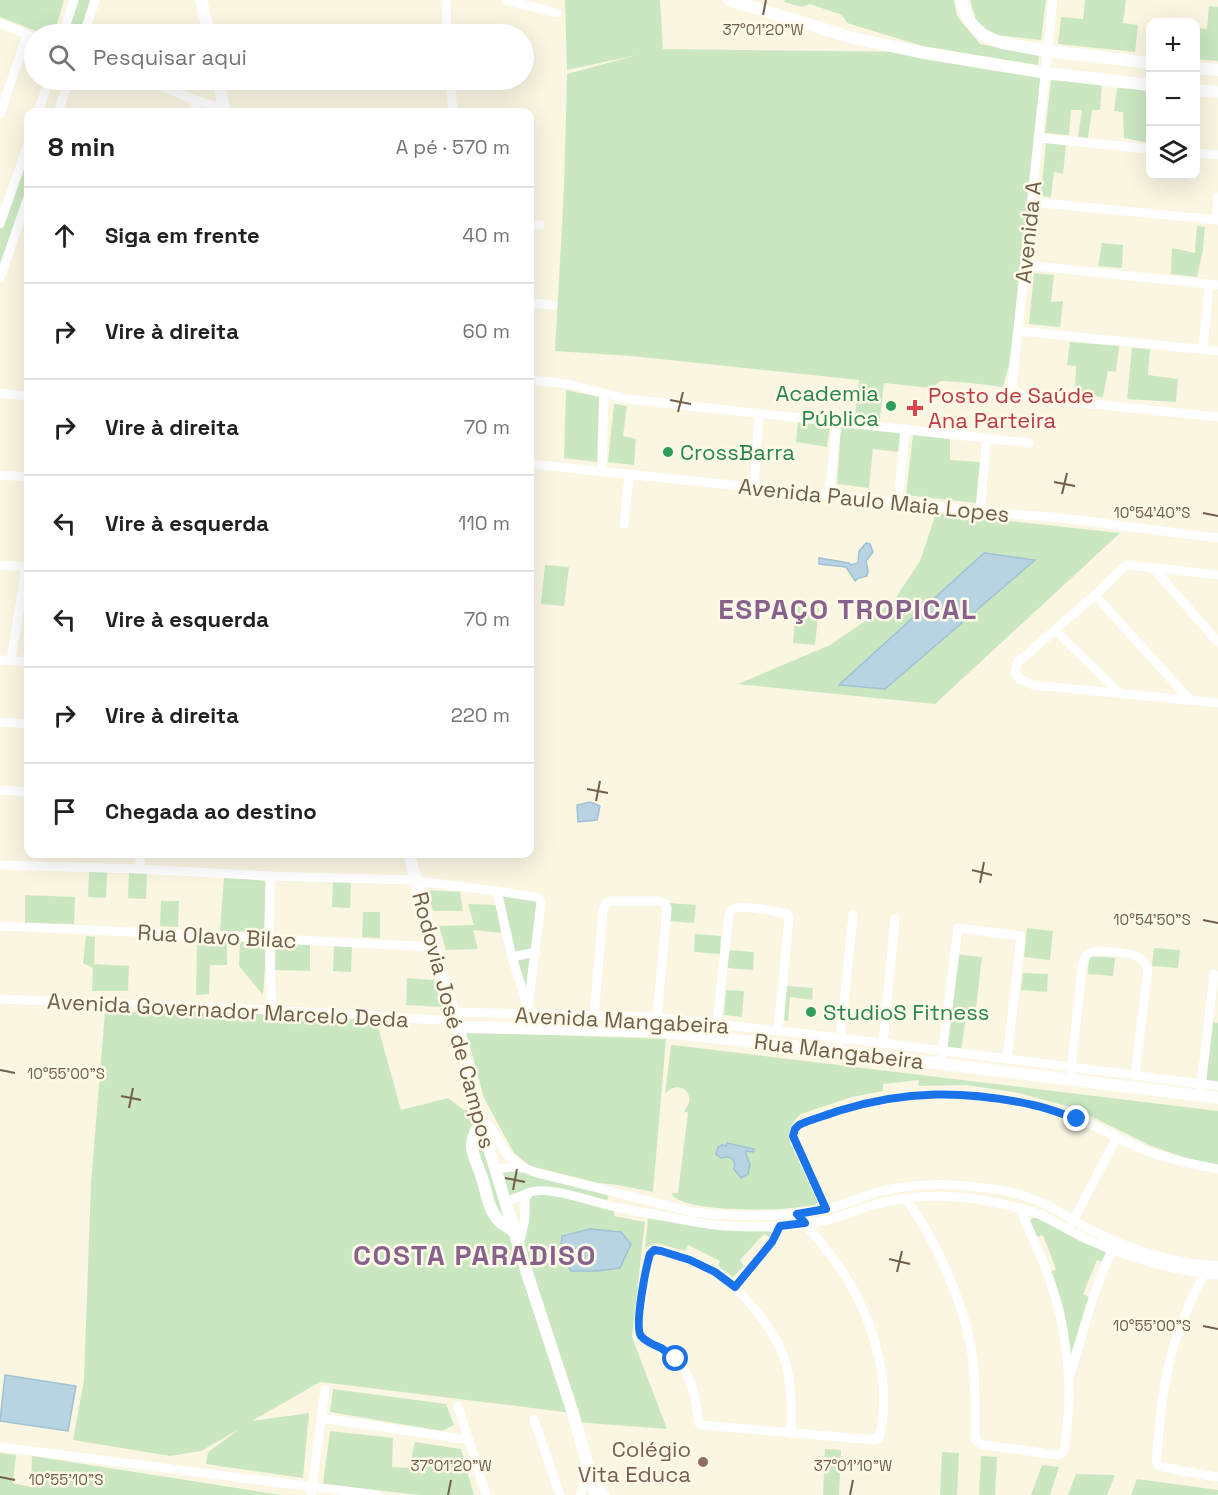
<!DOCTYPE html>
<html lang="pt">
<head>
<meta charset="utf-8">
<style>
	body { margin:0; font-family:"Space Grotesk",sans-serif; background:#f6f6f6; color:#202124 }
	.controls { position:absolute; right:18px; top:18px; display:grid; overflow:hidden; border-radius:12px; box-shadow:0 6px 24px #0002 }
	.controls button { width:54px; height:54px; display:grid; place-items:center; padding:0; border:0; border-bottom:2px solid #e0e0e0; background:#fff; color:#202124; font:30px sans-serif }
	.stop { position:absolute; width:18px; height:18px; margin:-14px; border:4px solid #1a73e8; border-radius:50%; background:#fff }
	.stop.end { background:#1a73e8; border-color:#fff; box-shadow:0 2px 6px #0008 }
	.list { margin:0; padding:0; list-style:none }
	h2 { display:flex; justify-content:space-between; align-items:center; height:78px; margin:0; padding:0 24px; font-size:26px }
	h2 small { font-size:20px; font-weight:400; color:#757577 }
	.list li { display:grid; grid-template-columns:39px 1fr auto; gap:18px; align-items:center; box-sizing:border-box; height:96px; padding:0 24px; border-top:2px solid #e0e0e0 }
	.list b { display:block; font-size:22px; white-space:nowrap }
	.list em { font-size:20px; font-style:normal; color:#757577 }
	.icon { flex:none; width:33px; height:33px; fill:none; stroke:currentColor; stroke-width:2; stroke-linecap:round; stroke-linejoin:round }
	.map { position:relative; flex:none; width:1218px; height:1495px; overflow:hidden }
	.search { position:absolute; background:#fff; box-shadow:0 6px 24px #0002; left:24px; top:24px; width:510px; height:66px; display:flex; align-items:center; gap:15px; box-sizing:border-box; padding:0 21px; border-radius:33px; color:#757577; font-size:22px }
	.panel { position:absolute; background:#fff; box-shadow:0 6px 24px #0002; left:24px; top:108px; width:510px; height:750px; border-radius:12px }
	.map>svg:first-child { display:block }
	.green { fill:#cae7c2; fill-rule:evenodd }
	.water { fill:#b8d4e2; stroke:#9fc1d4; stroke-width:1.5 }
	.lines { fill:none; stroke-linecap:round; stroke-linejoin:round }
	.street { stroke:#fff; stroke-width:9 }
	.secondary { stroke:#fff; stroke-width:12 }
	.route { stroke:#1a73e8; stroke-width:8 }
	.ticks { fill:none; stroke:#705f4a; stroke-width:2 }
	.leisure-dot { fill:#2e9e5b; stroke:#fef9e8; stroke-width:2 }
	.health-dot { fill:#e0444e; stroke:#fef9e8; stroke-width:2 }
	.education-dot { fill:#8d6e63; stroke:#fef9e8; stroke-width:2 }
	.labels { text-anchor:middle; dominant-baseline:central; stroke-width:5; stroke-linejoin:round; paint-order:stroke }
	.street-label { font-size:22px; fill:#705f4a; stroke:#fef9e8 }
	.leisure-label { font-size:22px; fill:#27864d; stroke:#fef9e8; text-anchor:start }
	.health-label { font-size:22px; fill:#be3a42; stroke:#fef9e8; text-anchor:start }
	.education-label { font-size:22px; fill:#785e54; stroke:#fef9e8; text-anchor:end }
	.district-label { font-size:28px; font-weight:bold; letter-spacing:1.5px; fill:#87628d; stroke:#fef9e8 }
	.ticks-label { font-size:15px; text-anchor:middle; fill:#705f4a; stroke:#fef9e8; stroke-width:5; stroke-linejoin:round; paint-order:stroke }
</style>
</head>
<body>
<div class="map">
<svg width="1218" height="1495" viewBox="0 0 1218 1495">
	<rect width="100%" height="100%" fill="#faf6e2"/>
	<g class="green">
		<polygon points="0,0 64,0 54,34 44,34 0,17"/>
		<polygon points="74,0 95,0 84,34 63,34"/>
		<polygon points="565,0 660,0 663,49 919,52 1046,73 1009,365 1003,387 971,383 941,381 931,388 884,383 879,427 854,424 859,380 631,356 555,351 564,190 567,74 637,55 567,70"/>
		<polygon points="785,0 954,0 957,16 980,44 1039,56 1038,65 923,46 847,23 842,15 810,4 802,7 784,2"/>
		<polygon points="970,0 1046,0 1041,40 995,35 977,23"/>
		<polygon points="1085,0 1126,0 1123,23 1138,25 1135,52 1058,44 1061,17 1083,19"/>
		<polygon points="1209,6 1218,7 1218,61 1196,59 1196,28 1207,29"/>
		<polygon points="1051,80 1102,84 1100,110 1092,110 1088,138 1078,137 1082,110 1071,110 1069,135 1045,133"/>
		<polygon points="1117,88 1150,90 1150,143 1124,138 1123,112 1114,111"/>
		<polygon points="1046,143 1066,145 1063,174 1054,172 1051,197 1041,196"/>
		<polygon points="28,144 28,197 0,278 0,225"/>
		<polygon points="1197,226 1205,227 1203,250 1197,277 1171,274 1172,248 1195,253"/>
		<polygon points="1102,243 1123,245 1122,268 1098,266"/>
		<polygon points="1034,273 1054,275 1051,302 1063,301 1060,327 1029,324"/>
		<polygon points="1070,342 1119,346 1116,372 1108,371 1103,397 1075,394 1076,366 1067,365"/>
		<polygon points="1132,348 1150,349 1148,375 1178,379 1176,402 1127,399"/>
		<polygon points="566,390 599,397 597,462 564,458"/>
		<polygon points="614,404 627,406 623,436 636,439 634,465 608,462"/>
		<polygon points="798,421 830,426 827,447 796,442"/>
		<polygon points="841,426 901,433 900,452 873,449 869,488 837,484"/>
		<polygon points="913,435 950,439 950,460 980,462 976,503 906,495"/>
		<polygon points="936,513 1120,533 935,704 738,684 830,645 893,602 920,561"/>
		<polygon points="545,565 569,567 564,606 541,604"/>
		<polygon points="796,606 819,608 815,645 793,643"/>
		<polygon points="89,872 107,872 106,898 88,897"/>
		<polygon points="147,872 146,899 128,898 129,873"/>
		<polygon points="224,877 266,881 264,932 220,931"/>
		<polygon points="333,882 351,882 350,908 332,907"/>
		<polygon points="427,890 460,892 463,911 433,911"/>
		<polygon points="497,891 539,899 528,1008"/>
		<polygon points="25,895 75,897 74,924 25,923"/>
		<polygon points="161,901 179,901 178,927 160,926"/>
		<polygon points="670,903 696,905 694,923 668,921"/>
		<polygon points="468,904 496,905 501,933 473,930 478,949 446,950 439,926 474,925"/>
		<polygon points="363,912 380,912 380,938 362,937"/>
		<polygon points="1027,928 1053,931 1050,960 1024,957"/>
		<polygon points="695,934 721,936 720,954 694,952"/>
		<polygon points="86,936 95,937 94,964 129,966 128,991 92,991 93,968 83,963"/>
		<polygon points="227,938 227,965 210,965 209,994 196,995 197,939"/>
		<polygon points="240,939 267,942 263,995 239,966"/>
		<polygon points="276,943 310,944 310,971 275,970"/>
		<polygon points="352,945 351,972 333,971 334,946"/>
		<polygon points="1154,948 1180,950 1178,968 1152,966"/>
		<polygon points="728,950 754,952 753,970 727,968"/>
		<polygon points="955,954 982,957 975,1016 966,1015 961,1053 942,1051"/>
		<polygon points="1089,956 1115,958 1113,976 1088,974"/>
		<polygon points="1023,973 1048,974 1047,992 1021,990"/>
		<polygon points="407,978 434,980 442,1007 406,1005"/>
		<polygon points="787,986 813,988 812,1000 790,997 788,1021 784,1020"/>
		<polygon points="726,990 744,991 742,1017 724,1015"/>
		<path d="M285,1011L375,1016L401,1110L448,1098L464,1110L477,1109L496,1170L510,1167L609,1194L606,1205L615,1207L614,1216L645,1222L632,1337L667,1429L575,1422L572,1413L321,1382L313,1386L252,1421L309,1413L303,1478L206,1464L208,1452L241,1428L201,1451L170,1456L73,1440L84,1380L91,1183L105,1012ZM527,1194L519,1244L506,1202Z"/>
		<polygon points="1209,1021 1218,1023 1218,1086 1201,1084"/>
		<polygon points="466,1032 666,1039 653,1192 618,1185 599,1183 530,1166 514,1153 484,1098"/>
		<path d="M673,1045L1218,1111V1166L1191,1160L1149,1145L1074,1108L1019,1093L966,1085L919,1086L918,1080L883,1084V1091L852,1097L801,1114L793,1122L790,1133L819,1202L815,1205C803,1206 790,1209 778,1209C756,1210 686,1211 672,1195V1193H678L688,1113L684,1111C699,1095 679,1077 665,1094L671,1046Z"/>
		<polygon points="648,1218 710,1228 770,1230 771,1235 769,1237 764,1234 740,1260 744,1266 733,1277 718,1266 720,1261 688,1245 685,1251 656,1243 645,1248"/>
		<polygon points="1032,1218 1036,1218 1107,1253 1104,1262 1097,1260 1083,1294 1089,1297 1071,1354 1068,1354 1050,1272 1056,1269 1043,1235 1037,1237 1030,1222"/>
		<polygon points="333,1389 446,1404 454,1425 442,1431 330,1412"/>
		<polygon points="330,1431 393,1438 392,1467 409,1468 415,1442 461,1449 474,1495 419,1495 323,1484"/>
		<polygon points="825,1449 841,1450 839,1495 823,1495"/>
		<polygon points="942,1452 959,1453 957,1495 940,1495"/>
		<polygon points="0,1453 16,1455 13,1483 31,1487 32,1456 281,1495 0,1495"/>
		<polygon points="981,1456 997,1457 995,1495 979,1495"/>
		<polygon points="1042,1465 1059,1467 1050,1495 1031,1495"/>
		<polygon points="1076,1474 1115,1475 1107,1495 1068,1495"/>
		<polygon points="1137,1479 1218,1490 1218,1495 1131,1495"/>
	</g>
	<g class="water">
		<polygon points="866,543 870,544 873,552 866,561 868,571 867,576 859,578 855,581 846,567 819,564 819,558 849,563 851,565 858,563 859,551"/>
		<polygon points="984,553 1035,560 885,689 839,685"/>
		<polygon points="590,802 600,806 597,820 578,822 577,805"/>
		<polygon points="727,1143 754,1149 753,1152 746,1151 746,1154 750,1165 748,1174 741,1178 734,1169 735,1165 733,1159 728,1157 721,1158 716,1154 718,1147 722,1145 726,1146"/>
		<polygon points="590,1229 621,1232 631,1244 620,1268 598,1271 571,1271 560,1254 562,1236"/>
		<polygon points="5,1375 76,1386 68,1431 0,1421"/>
	</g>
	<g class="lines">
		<g class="street">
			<polyline points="446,0 447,34"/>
			<polyline points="505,0 557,13"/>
			<path d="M1053,0L1012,386C1016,394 1025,396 1033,398L1218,417"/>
			<polyline points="0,23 34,38"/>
			<polyline points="63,34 74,0"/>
			<polyline points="84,34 95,0"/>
			<polyline points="146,80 195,100 224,109"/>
			<polyline points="450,80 453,112"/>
			<polyline points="195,100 197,112"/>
			<polyline points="38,112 49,80"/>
			<polyline points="58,112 69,80"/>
			<polyline points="0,114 27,35"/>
			<polyline points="1039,138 1150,149"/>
			<polyline points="1196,153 1218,155"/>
			<polyline points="1031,202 1218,220"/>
			<polyline points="1216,220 1218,197"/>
			<polyline points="0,224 28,144"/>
			<polyline points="530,225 540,225"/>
			<polyline points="1025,265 1218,285"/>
			<polyline points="0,278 28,197"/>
			<polyline points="530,303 553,305"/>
			<polyline points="1018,331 1218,351"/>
			<polyline points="1203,350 1209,284"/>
			<polyline points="530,380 568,384 627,399 1029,443"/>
			<polyline points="0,393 28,396"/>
			<polyline points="530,464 1000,513 1061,518 1218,538"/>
			<polyline points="602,472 604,394"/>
			<polyline points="0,475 28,477"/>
			<polyline points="754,487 759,413"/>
			<polyline points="829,495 837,422"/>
			<polyline points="898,502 905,429"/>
			<polyline points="980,511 987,438"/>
			<polyline points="624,524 629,475"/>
			<polyline points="0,565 28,567"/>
			<polyline points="1153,568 1218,642"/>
			<polyline points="1218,575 1129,565 1123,568 1095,595 1017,663 1015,673 1020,679 1033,685 1218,703"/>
			<polyline points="1095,595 1190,700"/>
			<polyline points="1055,630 1119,693"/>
			<polyline points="0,660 28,662"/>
			<polyline points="11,660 26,567"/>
			<polyline points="0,722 28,724"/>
			<polyline points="0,790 28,792"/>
			<polyline points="0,865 139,869 270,876 410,880 497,891"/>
			<polyline points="139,869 141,854"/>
			<polyline points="270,876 269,939 272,1010"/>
			<polygon points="497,891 536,897 539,899 541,902 528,1008 512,957"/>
			<polyline points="0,926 221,936 434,947"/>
			<polyline points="512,957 536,952"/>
			<polyline points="0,999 272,1010 456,1021"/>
			<polyline points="453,1012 657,1017 883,1043 1218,1086"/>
			<polyline points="593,1029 603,910 606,903 610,901 658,901 665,903 667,909 657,1017"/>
			<path d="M715,1037L729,915C731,910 730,910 736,908C745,905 771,911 782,913L787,914L789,917L778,1031"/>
			<polyline points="840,1041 853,915"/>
			<polyline points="883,1043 895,919"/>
			<polyline points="942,1055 958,928 1021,936 1007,1059"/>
			<path d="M1070,1080L1082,967C1084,962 1084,957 1088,954C1095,948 1132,953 1140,958C1144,960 1146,965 1148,969L1135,1075"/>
			<polyline points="1201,1087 1214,974"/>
			<path d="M480,1119L491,1127L507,1155L524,1168L537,1173L693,1212C737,1217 782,1218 825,1209C845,1205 862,1196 882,1191C912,1184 946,1183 977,1187C999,1189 1023,1194 1043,1203C1060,1211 1075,1221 1091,1230C1130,1250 1175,1263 1218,1266"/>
			<polyline points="495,1170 510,1167 522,1168"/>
			<path d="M906,1199C935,1238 965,1305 972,1354C976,1382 975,1410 975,1437L976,1441L983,1445L1058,1455L1063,1452L1065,1447C1066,1431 1069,1414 1069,1397C1069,1365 1064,1323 1054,1293C1046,1264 1031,1236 1020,1208"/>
			<polyline points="506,1202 528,1193"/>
			<path d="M826,1209L795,1142L793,1136L795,1129C806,1118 846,1108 862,1105C888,1099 913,1094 939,1094C984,1094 1035,1103 1077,1119C1103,1128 1126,1144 1152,1153C1173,1160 1196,1165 1218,1169"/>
			<polyline points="1072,1223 1117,1137"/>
			<path d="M519,1246L525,1218V1200L528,1193C547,1184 594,1203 616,1207C633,1211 651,1214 669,1217C688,1221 708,1225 727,1226C760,1228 795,1227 827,1220C842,1217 855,1210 870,1206C906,1195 945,1194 982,1200C1001,1204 1021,1207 1039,1214C1057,1222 1073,1234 1091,1241C1132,1259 1174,1271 1218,1275"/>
			<path d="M1206,1268L1205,1273C1188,1304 1174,1339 1167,1373C1161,1402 1159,1432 1156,1461L1159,1466L1198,1474L1218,1477"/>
			<polyline points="735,1287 773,1241 780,1226"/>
			<path d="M1070,1375C1083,1333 1093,1290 1112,1250"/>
			<polyline points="458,1406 486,1495"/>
			<polyline points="321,1418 469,1440"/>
			<polyline points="534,1420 560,1495"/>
			<path d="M791,1434C791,1419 792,1403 790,1388C789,1377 786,1362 782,1352C771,1326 739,1286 715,1272C702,1264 686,1259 672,1254C663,1251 654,1246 649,1257L638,1326C641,1344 663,1347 675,1359C694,1377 695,1399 699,1423L702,1425L874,1440L879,1438C894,1381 871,1311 837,1264C825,1246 810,1231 797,1214"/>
			<polyline points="0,1447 376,1495"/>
			<polyline points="593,1482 601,1488 605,1495"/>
			<polyline points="311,1495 325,1390"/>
			<polyline points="580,1495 589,1470"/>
		</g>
		<g class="secondary">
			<polyline points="201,0 209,34"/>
			<polyline points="729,0 853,38 919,52 1046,73 1150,85"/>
			<polyline points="960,0 970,22 983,35 1002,43 1048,51 1150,63"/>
			<polyline points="1196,68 1218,70"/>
			<polyline points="218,80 225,112"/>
			<polyline points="1196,90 1218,92"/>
			<polyline points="409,854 434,947 456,1021 477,1109 527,1273 573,1413 596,1495"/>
			<polyline points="458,1027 655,1031 838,1051 1218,1098"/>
			<path d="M480,1120C478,1129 471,1138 472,1147C473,1157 479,1168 482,1178C487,1193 488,1209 499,1221C503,1225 510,1228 515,1232"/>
		</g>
	</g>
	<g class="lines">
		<path class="route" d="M676,1359C671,1356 666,1351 661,1348C654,1345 646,1342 641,1336C634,1327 646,1267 650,1254L654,1250L661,1251L690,1260L715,1272L735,1287L772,1242L780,1226L805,1223L797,1214L826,1209L793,1136L795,1129L799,1125C811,1119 825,1116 838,1111C905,1090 965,1090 1033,1105C1048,1108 1063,1114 1077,1119"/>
	</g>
	<path class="ticks" d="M763,15L766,0M670,400L691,404M678,412L683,392M1054,482L1075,486M1062,494L1067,473M1203,513L1218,516M587,789L608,793M596,801L600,781M972,870L992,875M980,883L984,862M1203,920L1218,923M0,1070L15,1073M121,1096L141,1100M129,1108L133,1088M505,1178L525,1182M513,1190L517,1169M889,1259L910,1264M897,1272L902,1251M1203,1326L1218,1329M0,1477L15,1480M448,1495L451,1480M850,1495L853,1480"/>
	<g class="leisure-dot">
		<circle cx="891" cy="406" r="6"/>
		<circle cx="668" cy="452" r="6"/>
		<circle cx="811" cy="1012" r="6"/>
	</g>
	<path class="health-dot" d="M912 399h6v6h6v6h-6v6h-6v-6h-6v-6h6z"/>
	<circle class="education-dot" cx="703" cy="1462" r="6"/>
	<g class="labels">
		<g class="street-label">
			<text transform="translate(1028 232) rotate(-84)">Avenida A</text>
			<text transform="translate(874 500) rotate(6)">Avenida Paulo Maia Lopes</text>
			<text transform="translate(217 936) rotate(3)">Rua Olavo Bilac</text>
			<text transform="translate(228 1010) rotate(3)">Avenida Governador Marcelo Deda</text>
			<text transform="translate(454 1020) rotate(75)">Rodovia José de Campos</text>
			<text transform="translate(622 1020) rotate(3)">Avenida Mangabeira</text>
			<text transform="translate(839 1051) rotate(7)">Rua Mangabeira</text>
		</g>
		<g class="leisure-label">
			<text x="879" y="393" text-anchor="end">Academia<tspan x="879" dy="25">Pública</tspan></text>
			<text x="680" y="452">CrossBarra</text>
			<text x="823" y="1012">StudioS Fitness</text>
		</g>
		<g class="health-label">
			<text x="928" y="395">Posto de Saúde<tspan x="928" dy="25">Ana Parteira</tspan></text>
		</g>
		<g class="education-label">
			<text x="691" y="1449">Colégio<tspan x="691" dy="25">Vita Educa</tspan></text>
		</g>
		<g class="district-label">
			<text x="848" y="609">ESPAÇO TROPICAL</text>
			<text x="475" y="1255">COSTA PARADISO</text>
		</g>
	</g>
	<g class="ticks-label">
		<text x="763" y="35">37°01'20"W</text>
		<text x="1152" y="518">10°54'40"S</text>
		<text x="1152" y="925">10°54'50"S</text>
		<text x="66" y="1079">10°55'00"S</text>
		<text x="1152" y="1331">10°55'00"S</text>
		<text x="451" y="1471">37°01'20"W</text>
		<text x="853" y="1471">37°01'10"W</text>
		<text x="66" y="1485">10°55'10"S</text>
	</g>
</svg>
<div class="controls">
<button>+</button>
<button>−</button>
<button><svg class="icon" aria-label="layers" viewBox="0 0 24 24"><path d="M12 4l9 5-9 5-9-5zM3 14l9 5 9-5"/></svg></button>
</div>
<div class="stop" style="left:676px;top:1359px"></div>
<div class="stop end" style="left:1077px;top:1119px"></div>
<div class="search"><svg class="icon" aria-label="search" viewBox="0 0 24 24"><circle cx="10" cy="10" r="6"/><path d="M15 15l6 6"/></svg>Pesquisar aqui</div>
<section class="panel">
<h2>8 min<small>A pé · 570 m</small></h2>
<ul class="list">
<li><svg class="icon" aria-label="ahead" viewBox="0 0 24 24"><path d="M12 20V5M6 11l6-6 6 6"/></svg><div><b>Siga em frente</b></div><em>40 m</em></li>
<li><svg class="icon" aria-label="right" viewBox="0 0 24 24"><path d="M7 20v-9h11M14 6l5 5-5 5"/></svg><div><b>Vire à direita</b></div><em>60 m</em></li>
<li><svg class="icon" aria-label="right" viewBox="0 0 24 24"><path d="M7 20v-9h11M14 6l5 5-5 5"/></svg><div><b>Vire à direita</b></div><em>70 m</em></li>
<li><svg class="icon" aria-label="left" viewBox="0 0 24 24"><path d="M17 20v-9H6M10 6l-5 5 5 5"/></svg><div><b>Vire à esquerda</b></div><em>110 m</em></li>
<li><svg class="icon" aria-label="left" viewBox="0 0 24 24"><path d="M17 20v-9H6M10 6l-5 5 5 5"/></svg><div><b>Vire à esquerda</b></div><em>70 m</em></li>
<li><svg class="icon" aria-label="right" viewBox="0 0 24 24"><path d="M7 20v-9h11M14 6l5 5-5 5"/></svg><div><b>Vire à direita</b></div><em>220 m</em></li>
<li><svg class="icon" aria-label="arrive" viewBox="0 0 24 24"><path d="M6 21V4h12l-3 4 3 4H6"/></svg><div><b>Chegada ao destino</b></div></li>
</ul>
</section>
</div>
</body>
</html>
